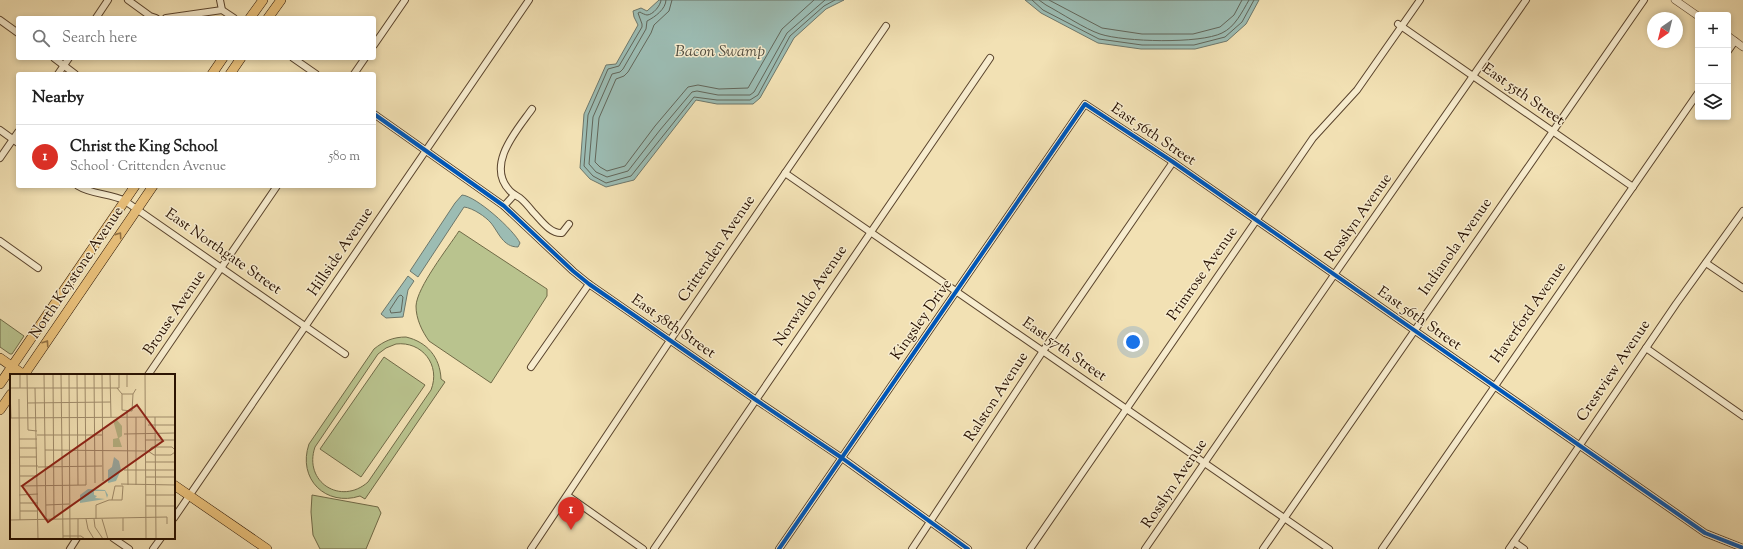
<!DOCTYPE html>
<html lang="en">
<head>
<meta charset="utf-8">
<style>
	body { margin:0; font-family:"Sorts Mill Goudy",serif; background:#f6f6f6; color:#222 }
	.controls { position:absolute; right:12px; top:12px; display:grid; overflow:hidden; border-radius:4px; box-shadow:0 2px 6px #0003 }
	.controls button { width:36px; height:36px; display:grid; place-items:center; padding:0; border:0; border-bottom:1px solid #e0e0e0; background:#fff; color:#222; font:20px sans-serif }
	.compass { position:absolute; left:1647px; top:12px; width:36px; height:36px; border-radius:50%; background:#fff; box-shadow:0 2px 6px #0003; rotate:215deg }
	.you { position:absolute; left:1133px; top:342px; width:14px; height:14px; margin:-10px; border:3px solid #fff; border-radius:50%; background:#1a73e8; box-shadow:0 0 0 6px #1a73e833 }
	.badge { display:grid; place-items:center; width:26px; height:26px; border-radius:50%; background:#d93025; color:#fff; font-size:13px; font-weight:700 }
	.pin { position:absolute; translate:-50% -33px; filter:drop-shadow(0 1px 2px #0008) }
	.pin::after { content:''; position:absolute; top:21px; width:14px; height:12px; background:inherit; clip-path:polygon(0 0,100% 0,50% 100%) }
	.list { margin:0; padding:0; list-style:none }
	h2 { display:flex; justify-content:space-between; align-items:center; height:52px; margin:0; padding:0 16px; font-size:17px }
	h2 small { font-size:13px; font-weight:400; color:#767676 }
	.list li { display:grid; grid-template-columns:26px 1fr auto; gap:12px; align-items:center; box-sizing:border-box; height:64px; padding:0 16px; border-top:1px solid #e0e0e0 }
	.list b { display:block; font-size:15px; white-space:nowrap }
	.list p { margin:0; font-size:13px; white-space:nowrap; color:#767676 }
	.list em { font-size:13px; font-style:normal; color:#767676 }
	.icon { flex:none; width:22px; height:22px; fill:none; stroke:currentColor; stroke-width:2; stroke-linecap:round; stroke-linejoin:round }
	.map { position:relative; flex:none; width:1743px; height:549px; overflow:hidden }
	.search { position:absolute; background:#fff; box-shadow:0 2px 6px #0003; left:16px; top:16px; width:360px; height:44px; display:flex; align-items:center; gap:10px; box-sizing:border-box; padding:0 14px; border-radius:4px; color:#767676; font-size:15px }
	.panel { position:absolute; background:#fff; box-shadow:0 2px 6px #0003; left:16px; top:72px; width:360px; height:116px; border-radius:4px }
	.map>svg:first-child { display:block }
	.green { fill:#b9c38e; stroke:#706a47; fill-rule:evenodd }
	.water { fill:#9cbcb3; stroke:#6d776b }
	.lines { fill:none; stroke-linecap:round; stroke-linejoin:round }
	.shore { stroke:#62665a; stroke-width:1 }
	.minor-casing { stroke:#5a442d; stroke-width:8 }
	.tertiary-casing { stroke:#5a442d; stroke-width:8 }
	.primary-casing { stroke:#271000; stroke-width:10 }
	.minor { stroke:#f7ecce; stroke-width:6 }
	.tertiary { stroke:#f7ecce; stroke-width:7 }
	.primary { stroke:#e9c07a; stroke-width:9 }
	.cycleway-casing { stroke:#f7ecce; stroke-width:6 }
	.cycleway { stroke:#0057b8; stroke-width:4 }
	.oneway { stroke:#927143 }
	.labels { text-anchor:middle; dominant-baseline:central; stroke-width:3; stroke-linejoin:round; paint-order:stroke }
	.street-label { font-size:15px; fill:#271000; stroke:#f7ecce }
	.water-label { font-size:16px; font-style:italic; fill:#504c3f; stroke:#f7ecce }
	.inset-road { fill:none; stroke:#a18d6c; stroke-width:1 }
	.view { fill:#8f2418; fill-opacity:0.15; stroke:#8f2418; stroke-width:2 }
	.inset-edge { fill:none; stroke:#271000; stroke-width:2 }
</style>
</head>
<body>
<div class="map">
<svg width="1743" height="549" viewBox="0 0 1743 549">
	<rect width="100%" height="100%" fill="#f2e1b4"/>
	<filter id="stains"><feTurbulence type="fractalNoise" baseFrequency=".005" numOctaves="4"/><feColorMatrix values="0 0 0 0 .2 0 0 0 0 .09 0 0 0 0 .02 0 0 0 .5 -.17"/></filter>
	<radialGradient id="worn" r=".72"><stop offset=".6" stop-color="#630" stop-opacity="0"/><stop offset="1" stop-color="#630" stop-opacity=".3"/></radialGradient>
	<g class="green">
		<path d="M459,231L547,289V296L491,383L429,341C422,331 416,319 416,306C417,287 448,248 459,231Z"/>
		<polygon points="0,319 24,336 12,354 10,354 0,347"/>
		<path d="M406,337C427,342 440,357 441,379L445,382L365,499L360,496C326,507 297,479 309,444L374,349C384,341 393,337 406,337ZM396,344C422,341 441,365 431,390L368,482C341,506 303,482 315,447L378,354L386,348Z"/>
		<polygon points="384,357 425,385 361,477 320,449"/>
		<polygon points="312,495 378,507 381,513 366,549 320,549 313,535 311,512"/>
	</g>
	<g class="water">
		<polygon points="659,0 844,0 826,9 794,38 760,98 753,104 717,104 696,100 634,180 606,187 590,179 580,168 584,114 606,65 616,64 638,25 634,17 633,11 641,8 647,11"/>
		<polygon points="1025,0 1259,0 1246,24 1227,41 1195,49 1141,49 1098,43 1041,13"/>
		<path d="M462,195C476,196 514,230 520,243L518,247C503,247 499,233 491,223C486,217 473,208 464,207L418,277L410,271L455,203Z"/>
		<polygon points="408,276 414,281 408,290 403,317 386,318 381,314"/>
	</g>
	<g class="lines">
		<g class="shore">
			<path d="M661,0C661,5 653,15 647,15C646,15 641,13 640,12L638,13L642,24V27L619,66L608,69L588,115L584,166L593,176L606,183L631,176L694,97L717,100H750L758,95L790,36L824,6L835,0"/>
			<path d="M666,0C666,9 655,17 647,21L646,29L623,69L620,72L612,74L593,117L589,164L596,172L607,177L628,171L660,130L692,92L697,91L718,95H750L754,92L787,33L825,0"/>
			<polyline points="672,0 669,11 654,25 651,33 628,72 624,76 616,79 599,118 595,162 600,167 607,171 625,166 655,126 688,87 698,85 719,89 748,88 782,29 814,0"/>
			<polyline points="1032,0 1043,10 1099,39 1142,45 1194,45 1225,37 1242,22 1254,0"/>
			<path d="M1039,0L1046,5C1061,13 1085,29 1100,34C1124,42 1200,44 1222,33C1235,27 1242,12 1249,0"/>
			<polyline points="1049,0 1102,28 1142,34 1193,34 1220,27 1234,15 1242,0"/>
			<polygon points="399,296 401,295 403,297 401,312 391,313 390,310"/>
		</g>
		<defs>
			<g id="minor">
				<polyline points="128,0 150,16 156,18"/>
				<polyline points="220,0 222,10 234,18"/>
				<polyline points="96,18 108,0"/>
				<polyline points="166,18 222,10"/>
				<polyline points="0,20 18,33"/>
				<polyline points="1398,24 1633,187"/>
				<polyline points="374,45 405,0"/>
				<polyline points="1728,51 1735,41"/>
				<polyline points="54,58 75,74"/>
				<polyline points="293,58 316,74"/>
				<polyline points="58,74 69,58"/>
				<polyline points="354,74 365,58"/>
				<path d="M532,109C517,130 485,165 510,191C513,194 517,196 520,198C525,202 529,207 533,212C541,220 550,234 562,233L569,224"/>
				<polyline points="374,114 504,206 573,271 589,284 756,400 842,458 968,549"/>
				<polyline points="0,130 18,143"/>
				<polyline points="0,158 18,132"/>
				<polyline points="785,173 1329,549"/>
				<path d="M78,186C92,195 111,193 125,201L345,354"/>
				<polyline points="504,206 514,195"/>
				<polyline points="0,241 38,268"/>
				<polyline points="1706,263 1743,288"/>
				<polyline points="1646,348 1743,416"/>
				<polyline points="531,367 589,284"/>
				<polyline points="148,375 277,186"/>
				<polyline points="568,496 643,549"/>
				<polyline points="174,518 529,0"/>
				<polyline points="113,538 129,549"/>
				<polyline points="1514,542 1524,549"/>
				<polyline points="70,549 77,538"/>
				<polyline points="153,549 161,538"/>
				<polyline points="531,549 671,339 886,26"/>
				<polyline points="654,549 990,58"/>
				<polyline points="779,549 1085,104 1173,162 1705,533 1743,548"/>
				<polyline points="912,549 1043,351 1173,162"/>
				<polyline points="1030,549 1313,138 1357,90 1420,0"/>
				<polyline points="1145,549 1334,275 1526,0"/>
				<polyline points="1263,549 1644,0"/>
				<polyline points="1382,549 1698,93"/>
				<polyline points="1509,549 1676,304 1743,211"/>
			</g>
			<g id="tertiary">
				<polyline points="1675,0 1698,16"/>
				<polyline points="1728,36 1743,47"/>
			</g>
			<g id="primary">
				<polyline points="250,18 263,0"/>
				<polyline points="268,18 281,0"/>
				<polyline points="212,74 223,58"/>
				<polyline points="230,74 241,58"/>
				<polyline points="0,358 24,375"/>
				<polyline points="24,375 153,186"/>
				<polyline points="0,384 135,186"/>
				<polyline points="0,410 11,394"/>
				<polyline points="174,485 267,549"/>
			</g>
		</defs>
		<use href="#minor" class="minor-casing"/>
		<use href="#tertiary" class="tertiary-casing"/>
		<use href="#primary" class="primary-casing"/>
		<use href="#minor" class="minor"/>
		<use href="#tertiary" class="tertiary"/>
		<use href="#primary" class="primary"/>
		<defs>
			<g id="cycleway">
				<polyline points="374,114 504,206 573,271 589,284 756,400 842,458 968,549"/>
				<polyline points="779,549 1085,104 1173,162 1705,533 1743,548"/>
			</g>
		</defs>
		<use href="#cycleway" class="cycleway-casing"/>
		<use href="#cycleway" class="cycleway"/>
	</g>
	<defs><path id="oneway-chevron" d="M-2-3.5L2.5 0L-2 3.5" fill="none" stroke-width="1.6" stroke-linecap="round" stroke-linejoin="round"/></defs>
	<g class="oneway">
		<use href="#oneway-chevron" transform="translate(119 235) rotate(-55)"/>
		<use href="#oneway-chevron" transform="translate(46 343) rotate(-56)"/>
	</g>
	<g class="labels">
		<g class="street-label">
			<text transform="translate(1523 95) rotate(35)">East 55th Street</text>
			<text transform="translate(1153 135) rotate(34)">East 56th Street</text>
			<text transform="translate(1359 218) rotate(-55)">Rosslyn Avenue</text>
			<text transform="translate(1456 247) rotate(-55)">Indianola Avenue</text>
			<text transform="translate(717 249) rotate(-56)">Crittenden Avenue</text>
			<text transform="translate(223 252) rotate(35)">East Northgate Street</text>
			<text transform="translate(341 252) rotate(-56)">Hillside Avenue</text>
			<text transform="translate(77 273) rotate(-56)">North Keystone Avenue</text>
			<text transform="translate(1203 274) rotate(-55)">Primrose Avenue</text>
			<text transform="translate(811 296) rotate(-56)">Norwaldo Avenue</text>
			<text transform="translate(175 313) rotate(-56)">Brouse Avenue</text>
			<text transform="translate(1529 313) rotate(-55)">Haverford Avenue</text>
			<text transform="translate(1419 319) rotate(35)">East 56th Street</text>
			<text transform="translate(922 320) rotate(-55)">Kingsley Drive</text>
			<text transform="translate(673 327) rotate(35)">East 58th Street</text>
			<text transform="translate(1064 350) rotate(35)">East 57th Street</text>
			<text transform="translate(1614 371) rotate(-56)">Crestview Avenue</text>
			<text transform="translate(997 397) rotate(-57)">Ralston Avenue</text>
			<text transform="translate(1175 484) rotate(-56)">Rosslyn Avenue</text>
		</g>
		<g class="water-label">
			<text x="720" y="52">Bacon Swamp</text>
		</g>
	</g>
	<g transform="translate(10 374)">
		<rect width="165" height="165" fill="#f2e1b4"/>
		<path d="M103,46H107L112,52V62L109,64L112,73H103V65L108,64Z" fill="#b9c38e"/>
		<path d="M104,83L109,87L111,96L106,107L98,109V96L102,93ZM78,115L95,116L98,121L97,124L95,117H84V121L87,122L85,124L95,125L70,129V121Z" fill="#9cbcb3"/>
		<path class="inset-road" d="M10,0V14M17,0L18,56L27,57M34,0L36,145M43,0L44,145M51,0L53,165M59,0L60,165M67,0L68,111M84,0L85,109M92,0L93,107M100,0L101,43M117,0V13M135,0L136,165M0,14H109V0M25,14L28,165M107,14L112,20H123L126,15M0,15L1,44M112,20V36L122,37L123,20M9,25L10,146M17,29L101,28M117,37L118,111M126,43V111M144,43H165M145,43L146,165M0,44L144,43M138,51H165M114,60L165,59M27,61H92M9,65H27M135,66H165M9,74H27M35,76L138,77L144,81H161L165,78M138,77L142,73H162L165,76M9,83H27M136,88H165M10,92H28M28,93L92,92M114,96H165M10,102H28M136,103H165M111,110L165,111M10,112L76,111L75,0M9,121L28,120M136,121H165M10,129H28M36,131L59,130M136,132H165M10,137H28M113,144V157M68,145V165M76,145L78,155L84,165M84,145L85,153L93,165M86,145V131L99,126H112L113,112H105L102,126M92,145L98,165M0,146L157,143V150M53,162H71L75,165"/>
		<path class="view" d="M127,31L153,67L38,148L12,112Z"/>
		<rect width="165" height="165" class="inset-edge"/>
	</g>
	<rect width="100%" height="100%" filter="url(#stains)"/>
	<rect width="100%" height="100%" fill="url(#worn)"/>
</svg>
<div class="controls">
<button>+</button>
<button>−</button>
<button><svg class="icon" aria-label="layers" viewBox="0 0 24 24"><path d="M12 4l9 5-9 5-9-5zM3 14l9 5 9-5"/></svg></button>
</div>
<svg class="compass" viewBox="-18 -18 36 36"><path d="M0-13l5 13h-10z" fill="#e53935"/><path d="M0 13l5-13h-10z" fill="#767676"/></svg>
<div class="you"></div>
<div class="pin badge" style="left:571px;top:530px">1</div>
<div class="search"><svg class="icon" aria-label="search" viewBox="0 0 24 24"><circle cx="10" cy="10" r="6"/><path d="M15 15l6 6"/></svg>Search here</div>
<section class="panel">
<h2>Nearby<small></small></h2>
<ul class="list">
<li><span class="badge">1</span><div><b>Christ the King School</b><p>School · Crittenden Avenue</p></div><em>580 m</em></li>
</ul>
</section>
</div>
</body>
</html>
